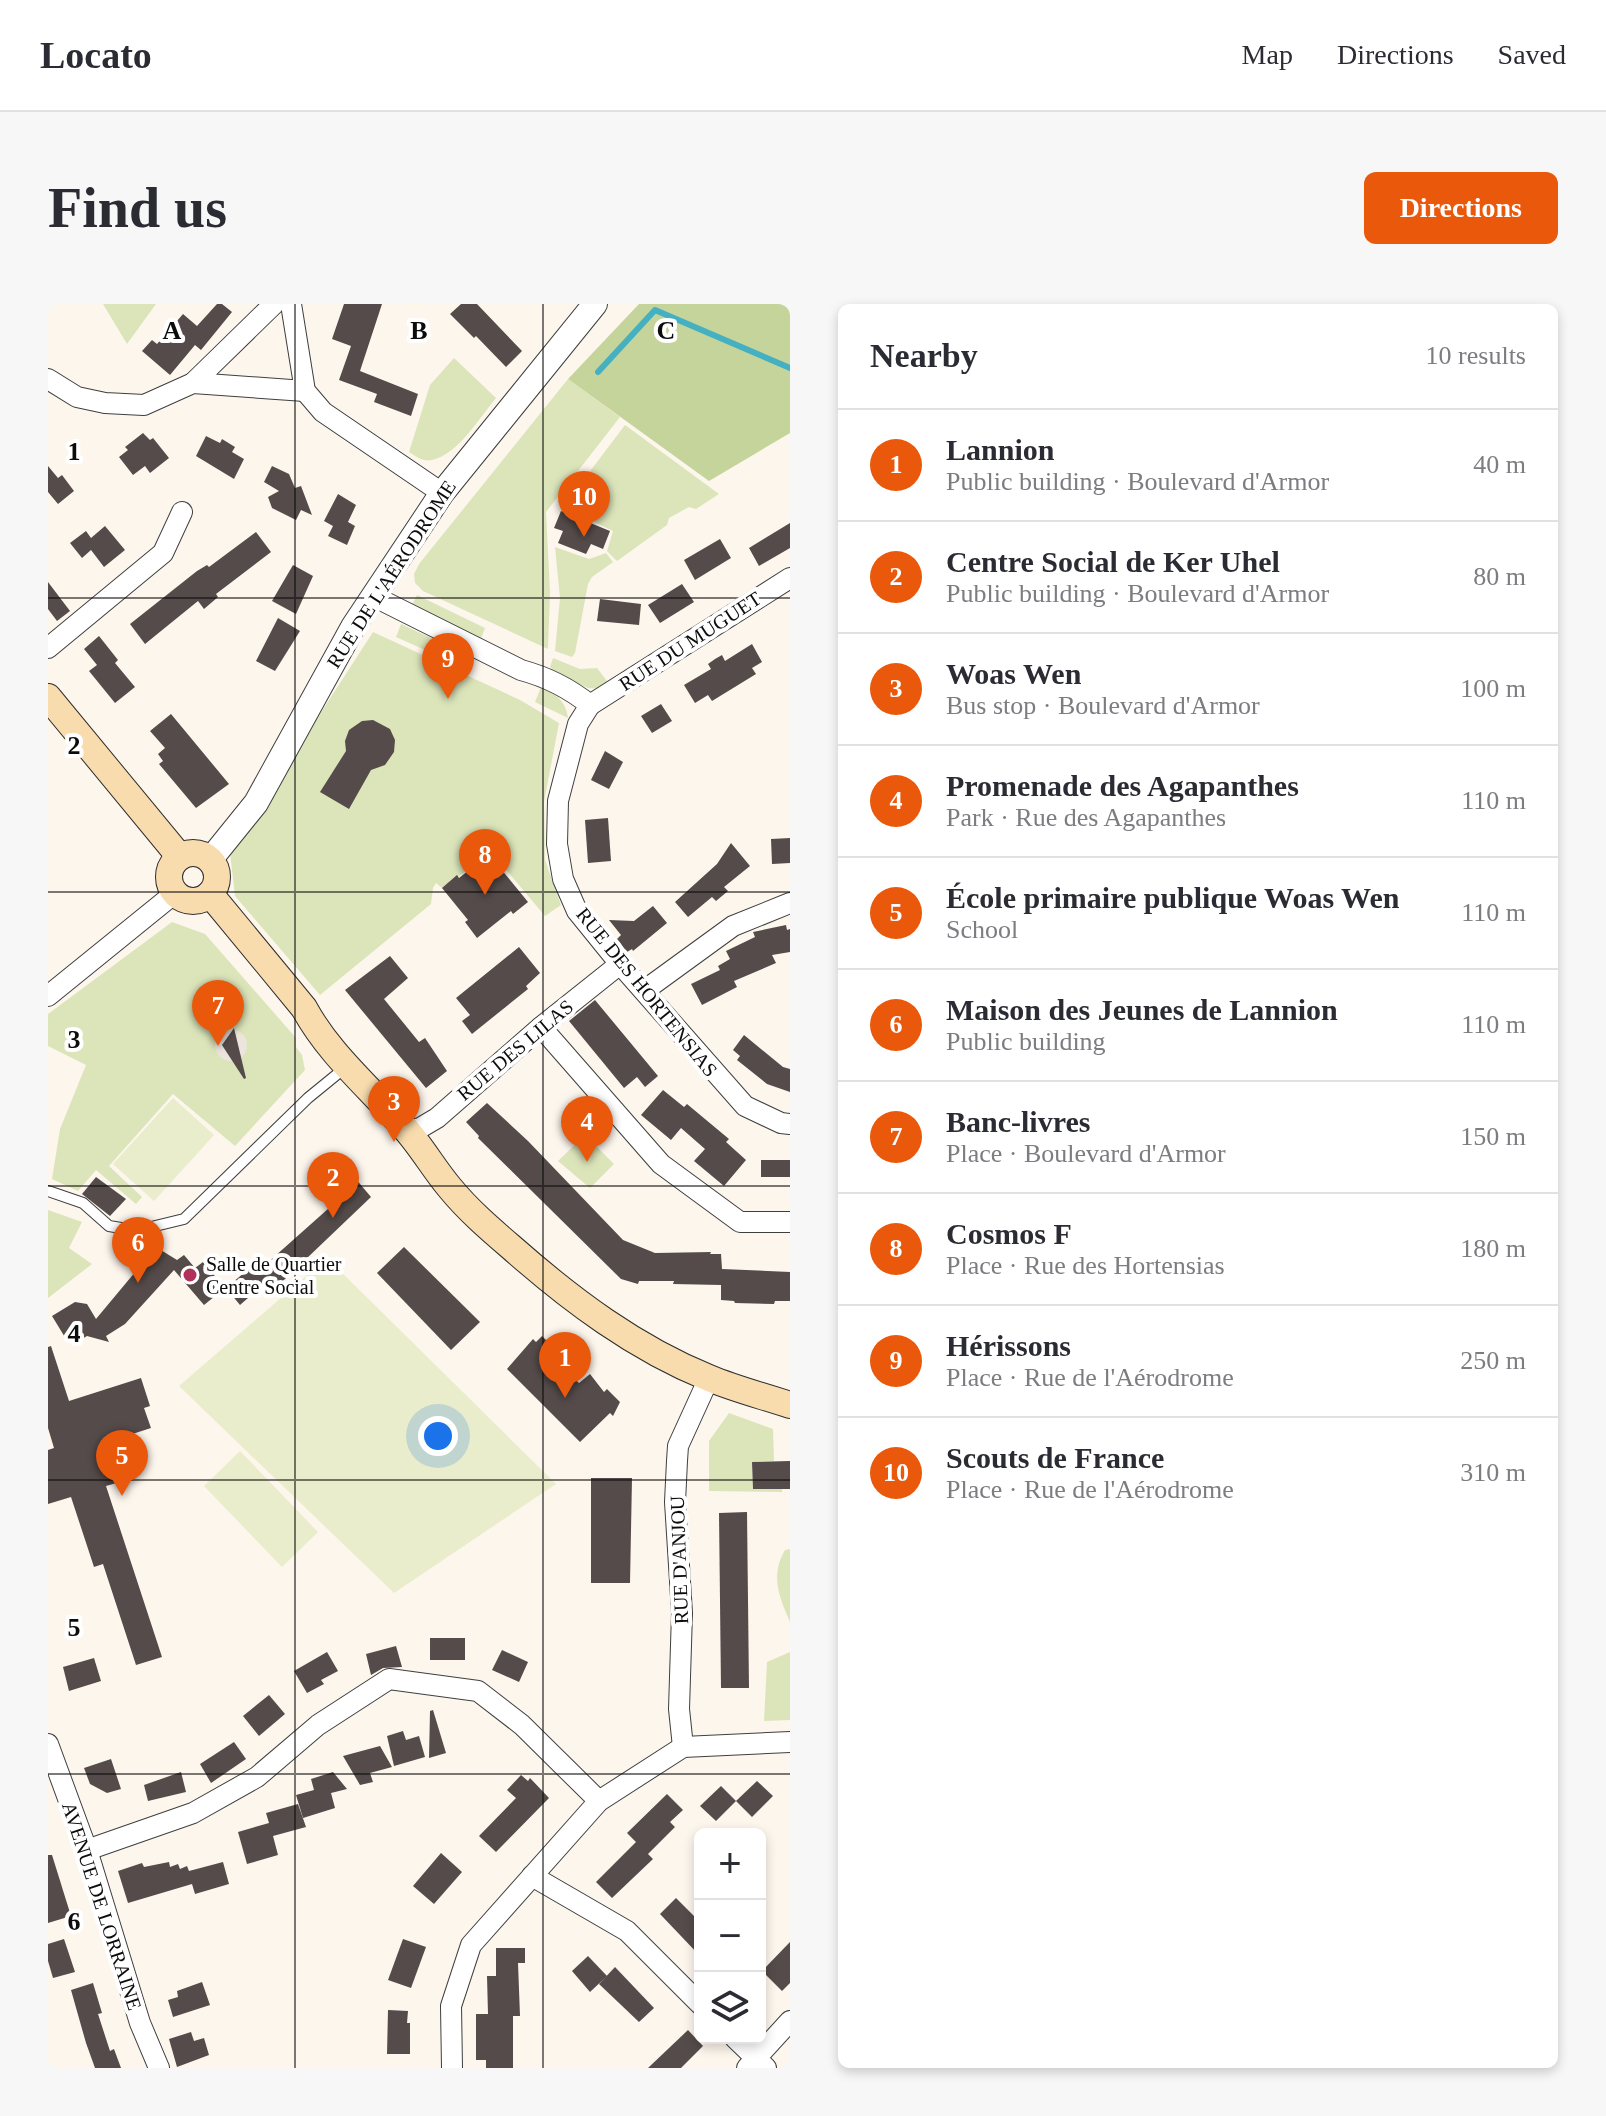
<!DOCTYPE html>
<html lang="en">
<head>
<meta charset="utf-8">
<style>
	body { margin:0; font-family:Georgia,serif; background:#f7f7f7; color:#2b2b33 }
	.controls { position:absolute; right:24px; bottom:24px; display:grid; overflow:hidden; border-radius:12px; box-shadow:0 4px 12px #0003 }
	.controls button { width:72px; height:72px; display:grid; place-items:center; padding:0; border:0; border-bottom:2px solid #e1e1e2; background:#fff; color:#2b2b33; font:40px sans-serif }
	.you { position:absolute; left:390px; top:1132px; width:28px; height:28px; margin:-20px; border:6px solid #fff; border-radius:50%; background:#1a73e8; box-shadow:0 0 0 12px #1a73e833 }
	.badge { display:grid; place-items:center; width:52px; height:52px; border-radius:50%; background:#ea580c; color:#fff; font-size:26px; font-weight:700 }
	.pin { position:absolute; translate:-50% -66px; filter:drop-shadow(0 2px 4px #0008) }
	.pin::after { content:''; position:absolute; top:42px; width:28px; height:24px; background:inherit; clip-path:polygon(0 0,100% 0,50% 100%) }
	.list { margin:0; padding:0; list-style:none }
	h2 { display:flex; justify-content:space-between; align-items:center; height:104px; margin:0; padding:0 32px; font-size:34px }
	h2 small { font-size:26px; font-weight:400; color:#7c7c81 }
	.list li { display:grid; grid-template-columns:52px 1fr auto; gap:24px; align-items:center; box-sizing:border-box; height:112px; padding:0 32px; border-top:2px solid #e1e1e2 }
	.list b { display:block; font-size:30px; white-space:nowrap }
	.list p { margin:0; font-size:26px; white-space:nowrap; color:#7c7c81 }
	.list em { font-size:26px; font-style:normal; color:#7c7c81 }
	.icon { flex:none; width:44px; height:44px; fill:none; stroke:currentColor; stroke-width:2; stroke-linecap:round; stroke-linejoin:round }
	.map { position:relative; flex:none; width:742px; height:1764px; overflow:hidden; border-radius:12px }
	header { display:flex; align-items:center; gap:48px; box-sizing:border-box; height:112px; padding:0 40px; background:#fff; border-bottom:2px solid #e1e1e2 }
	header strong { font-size:38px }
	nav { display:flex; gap:44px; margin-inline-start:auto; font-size:28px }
	.intro { display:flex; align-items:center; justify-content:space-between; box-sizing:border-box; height:192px; padding:0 48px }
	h1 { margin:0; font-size:56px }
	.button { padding:20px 36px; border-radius:12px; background:#ea580c; color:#fff; font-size:28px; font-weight:700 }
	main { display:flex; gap:48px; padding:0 48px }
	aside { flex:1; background:#fff; border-radius:12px; box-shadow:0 4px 12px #0003 }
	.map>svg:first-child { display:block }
	.green { fill:#dce5ba }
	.forest { fill:#c4d49b }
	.pitch { fill:#eaedcb }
	.plaza { fill:#ece4dd }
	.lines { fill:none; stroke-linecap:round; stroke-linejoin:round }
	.stream { stroke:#44b0c1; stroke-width:6 }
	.building { fill:#544b4a }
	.service-casing { stroke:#3f3f3f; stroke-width:12 }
	.minor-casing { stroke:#3f3f3f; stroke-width:22 }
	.tertiary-casing { stroke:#3f3f3f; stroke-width:26 }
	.secondary-casing { stroke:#2e2e2e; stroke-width:28 }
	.service { stroke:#fff; stroke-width:10 }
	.minor { stroke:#fff; stroke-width:20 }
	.tertiary { stroke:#fff; stroke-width:24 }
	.secondary { stroke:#f8dcae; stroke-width:26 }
	.grid { fill:none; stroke:#0c0c0c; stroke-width:2; stroke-opacity:0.55 }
	.poi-dot { fill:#b03159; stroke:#fff; stroke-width:3 }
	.labels { text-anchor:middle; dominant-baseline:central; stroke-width:8; stroke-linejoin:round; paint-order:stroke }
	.street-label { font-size:20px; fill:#0c0c0c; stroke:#fff }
	.poi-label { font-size:20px; fill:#0c0c0c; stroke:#fff; text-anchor:start }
	.grid-label { font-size:26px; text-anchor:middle; font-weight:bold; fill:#0c0c0c; stroke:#fff; stroke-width:8; stroke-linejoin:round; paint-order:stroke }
</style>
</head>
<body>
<header>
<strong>Locato</strong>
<nav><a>Map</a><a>Directions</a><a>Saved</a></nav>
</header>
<div class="intro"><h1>Find us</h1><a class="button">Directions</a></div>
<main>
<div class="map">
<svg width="742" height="1764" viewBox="0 0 742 1764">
	<rect width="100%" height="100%" fill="#fdf6ed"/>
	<g class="green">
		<polygon points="55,0 108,0 79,40"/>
		<path d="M406,54L448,94C431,114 411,150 384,156C376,158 368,153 361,148L382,81Z"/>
		<polygon points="520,75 572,113 498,208 502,288 500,345 375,287 367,279 366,270 371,260"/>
		<polygon points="577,121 671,190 648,205 641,203 621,214 619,221 569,257 559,247 565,227 515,203"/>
		<polygon points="507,243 541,255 558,249 565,258 544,273 540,280 527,349 524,353 507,347 512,294"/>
		<polygon points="369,291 437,324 432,337 362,305"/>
		<polygon points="353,320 400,342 395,354 348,333"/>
		<polygon points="325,328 472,396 511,419 496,498 497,556 513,601 497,612 444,549 394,584 388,579 385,584 383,600 272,691 187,592 182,549"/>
		<polygon points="505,354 532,365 549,364 559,377 558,381 554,385 540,384 505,367 502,363"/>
		<path d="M493,383C509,391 517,396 520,414L487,398Z"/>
		<polygon points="124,618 157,630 248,734 248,743 254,751 257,766 187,842 125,790 61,862 94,893 88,900 48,866 30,887 4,875 12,825 38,761 0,742 0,710"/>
		<polygon points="537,831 566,860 542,884 510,857"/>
		<polygon points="0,906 34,918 21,944 44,960 0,994"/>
		<polygon points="681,1109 725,1125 726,1157 704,1158 705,1184 734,1185 734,1188 661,1187 661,1137"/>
		<path d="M742,1245V1318C731,1293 722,1271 737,1246Z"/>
		<polygon points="742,1348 742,1416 716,1417 719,1358"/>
	</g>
	<polygon class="forest" points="591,0 742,0 742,129 661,177 520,75"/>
	<g class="pitch">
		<polygon points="125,794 166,831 106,897 65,860"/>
		<polygon points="279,954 508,1180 346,1289 131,1082"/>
		<polygon points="192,1147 270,1228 234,1263 156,1182"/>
	</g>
	<circle class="plaza" cx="183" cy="741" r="16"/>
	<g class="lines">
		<polyline class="stream" points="550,68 607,6 742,64"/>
	</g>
	<g class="building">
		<polygon points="169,0 174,0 184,8 153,46 147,41 122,71 94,47 104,36 109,40 135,10 149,22"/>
		<polygon points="296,0 334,0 312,67 370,90 363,112 326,98 329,90 291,76 303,42 284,35"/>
		<polygon points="413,0 429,0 474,47 458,63 428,32 426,34 402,10"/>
		<polygon points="95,129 102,136 105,134 121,154 102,169 97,162 85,171 71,153 80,146 77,143"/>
		<polygon points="158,132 172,139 174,135 187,143 184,148 196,155 186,175 148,152"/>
		<polygon points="0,162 10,174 14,171 26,187 10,200 0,188"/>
		<polygon points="224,162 241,170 247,184 253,182 264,211 253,206 248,216 224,204 220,193 231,187 216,178"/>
		<polygon points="290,190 308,201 300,218 307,222 299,241 280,232 285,222 276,217"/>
		<polygon points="513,207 562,227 555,245 543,240 538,250 510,239 515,227 506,224"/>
		<polygon points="742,219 742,244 711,262 701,244"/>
		<polygon points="57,222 77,246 56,263 43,246 34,254 22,239 38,227 43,234"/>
		<polygon points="208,228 223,248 168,290 170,293 156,305 150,297 97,340 82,320 149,267 159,261 161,263"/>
		<polygon points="672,235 683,254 647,276 636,256"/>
		<polygon points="245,261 265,272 248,310 224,297"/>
		<polygon points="0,278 22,307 9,317 0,305"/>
		<polygon points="634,280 646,298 612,319 600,301"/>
		<polygon points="552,295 593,300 591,321 549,317"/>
		<polygon points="230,314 252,327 227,367 208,357"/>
		<polygon points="51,332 70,356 67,359 87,383 67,399 41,367 49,361 36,345"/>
		<polygon points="704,340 714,358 704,364 708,370 664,397 660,391 647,399 636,381 663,365 660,360 667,355 674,351 677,357"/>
		<polygon points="613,400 624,417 604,429 593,412"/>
		<polygon points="123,410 181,480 148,504 111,460 115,457 110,450 117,444 102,427"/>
		<polygon points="325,416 342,425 347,436 346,448 337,461 323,466 301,505 272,488 298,447 297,437 301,426 314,417"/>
		<polygon points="557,447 575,458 561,485 543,476"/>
		<polygon points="560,514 563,557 540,559 537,516"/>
		<polygon points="742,534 742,559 724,560 723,535"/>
		<polygon points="683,539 702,562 676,583 680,587 668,597 664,593 640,613 627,598 669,560"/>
		<polygon points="444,548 456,563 453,565 480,598 465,610 463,607 429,634 417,618 420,616 394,584 409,571 411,574"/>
		<polygon points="605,602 619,619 585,647 584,645 579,648 569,635 573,631 561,616 586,617"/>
		<polygon points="738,621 739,626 742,625 742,648 724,651 728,659 686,677 689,683 654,701 643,680 672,666 670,662 682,655 678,647 707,633 705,628"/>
		<polygon points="471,643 492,669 478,682 480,685 424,730 414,717 422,711 408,694"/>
		<polygon points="342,652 360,674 336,695 371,738 377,734 399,767 378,784 297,686"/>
		<polygon points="547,696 610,772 597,783 589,773 576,784 521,717"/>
		<polygon points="186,724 198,774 196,775 174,741"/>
		<polygon points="696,731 735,763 742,765 742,788 719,780 689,756 692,752 685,746"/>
		<polygon points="615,786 636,803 639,800 681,835 678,838 698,856 676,882 646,857 657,845 633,824 623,836 593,811"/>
		<polygon points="439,799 480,837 575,936 607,949 663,948 662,950 673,950 674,965 742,968 742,997 727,997 726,1000 687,999 686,997 673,996 673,981 625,980 626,977 591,977 590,980 573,975 430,834 431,832 418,818"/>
		<polygon points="284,855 287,858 291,855 323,893 236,976 222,987 212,975 216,980 192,1001 178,984 203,963 208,969 290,896 267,869"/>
		<rect x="713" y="856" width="29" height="17"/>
		<polygon points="48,873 78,895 62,912 34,890"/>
		<polygon points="108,943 129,956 136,951 147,964 155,958 177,984 156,1001 126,966 77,1020 58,1032 61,1038 39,1032 29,1038 18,1035 4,1012 27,998 39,1000 48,1015"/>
		<polygon points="356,943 432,1018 403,1046 329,969"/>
		<polygon points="494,1032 505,1043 500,1049 531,1079 542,1070 556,1088 559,1085 572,1098 565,1112 562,1109 532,1138 459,1065 485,1035 488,1038"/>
		<polygon points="3,1042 21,1097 93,1074 102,1102 96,1104 103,1124 69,1135 82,1175 58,1182 114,1353 88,1361 55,1260 46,1263 23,1193 0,1200 0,1146 6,1144 0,1124 0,1043"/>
		<polygon points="742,1157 742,1185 705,1185 704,1158"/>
		<polygon points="543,1174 584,1174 582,1279 543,1279"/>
		<polygon points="699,1208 701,1384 673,1384 671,1209"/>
		<rect x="382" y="1334" width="35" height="22"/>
		<polygon points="348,1342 354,1363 335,1364 323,1371 318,1350"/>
		<polygon points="454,1346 480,1358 471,1378 444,1366"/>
		<polygon points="279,1348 290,1367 273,1376 276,1380 259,1389 246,1367"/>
		<polygon points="46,1354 53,1377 21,1387 15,1363"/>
		<polygon points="221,1391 237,1410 211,1432 195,1412"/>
		<polygon points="385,1406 398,1449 381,1454 382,1407"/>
		<polygon points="355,1427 358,1436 371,1432 377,1453 346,1462 339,1432"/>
		<polygon points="186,1438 198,1455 163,1479 152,1460"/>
		<polygon points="332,1442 344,1463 322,1469 325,1478 312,1481 295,1452"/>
		<polygon points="63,1455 73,1485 59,1489 42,1480 36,1464"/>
		<polygon points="133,1468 138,1488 100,1497 96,1481"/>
		<polygon points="285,1468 299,1485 283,1489 287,1504 255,1514 248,1491 266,1486 263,1475"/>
		<polygon points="473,1471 480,1477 482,1474 501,1494 448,1548 431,1532 468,1494 459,1486"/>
		<polygon points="709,1477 725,1492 704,1513 688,1497"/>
		<polygon points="673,1482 688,1497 668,1517 652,1502"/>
		<polygon points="619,1490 635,1506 622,1518 627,1523 600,1550 605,1555 564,1594 548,1578 588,1538 579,1529"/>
		<polygon points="250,1500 258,1523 225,1532 230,1551 199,1560 190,1528 221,1519 218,1509"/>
		<polygon points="393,1549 414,1568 386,1600 365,1582"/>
		<polygon points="0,1551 4,1551 23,1612 0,1619"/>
		<polygon points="121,1558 122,1563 130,1560 132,1565 139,1562 141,1567 175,1558 181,1580 147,1590 144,1580 80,1599 70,1567 94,1559 96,1563"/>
		<polygon points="628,1594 652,1618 652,1652 612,1610"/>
		<polygon points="16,1635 27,1668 5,1674 0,1657 0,1640"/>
		<polygon points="355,1635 378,1643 363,1684 340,1676"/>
		<polygon points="742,1638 742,1679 734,1687 714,1667"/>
		<polygon points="448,1644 477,1644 477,1659 470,1659 472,1712 465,1712 465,1764 438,1764 438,1756 428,1756 428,1710 440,1710 439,1672 448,1672"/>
		<polygon points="540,1652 559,1672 542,1688 524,1667"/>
		<polygon points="567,1663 606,1704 591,1718 551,1680"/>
		<polygon points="154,1678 162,1701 125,1713 120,1696 130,1693 129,1687"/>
		<polygon points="45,1679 54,1709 50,1710 62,1747 66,1745 73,1764 47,1764 38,1739 23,1686"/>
		<polygon points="340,1706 360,1707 359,1719 362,1719 362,1750 339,1750"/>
		<polygon points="640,1726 655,1742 633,1764 600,1764"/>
		<polygon points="143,1728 146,1737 156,1734 161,1751 129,1763 121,1735"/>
	</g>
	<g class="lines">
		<defs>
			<polyline id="service" points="0,887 35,899 61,922 79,925 99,924 136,915 260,794 298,763"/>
			<g id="minor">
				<polyline points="243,0 257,87 275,108 394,189"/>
				<polyline points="0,75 29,93 57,99 96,101 145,79 257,87"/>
				<polyline points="145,79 226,0"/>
				<path d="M325,292L473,366C499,373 521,384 542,401L530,420L510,497L509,540L515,575L529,607L572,660L697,802L733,819L742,820"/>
				<polyline points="0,344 115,249 134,208"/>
				<polyline points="542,401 742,274"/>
				<polyline points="597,686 685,622 742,599"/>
				<polyline points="0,692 127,589"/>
				<polyline points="493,723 613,860 692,918 742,918"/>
				<polyline points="359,827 372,824 389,814 493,723 572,660"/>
				<polyline points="0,1440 39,1546 92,1719 111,1764"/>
				<polyline points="635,1443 631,1405 634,1309 627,1198 629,1157 630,1142 661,1074"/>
				<polyline points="39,1546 145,1509 209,1473 270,1421 341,1375 430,1387 474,1421 551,1497"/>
				<polyline points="484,1572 579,1627 652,1700"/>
				<polyline points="687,1734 718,1764"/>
				<polyline points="404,1764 403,1702 423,1641 551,1497 635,1443 742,1438"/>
				<polyline points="699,1764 742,1717"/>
			</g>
			<polyline id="tertiary" points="162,556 208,499 305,323 394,189 547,0"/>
			<g id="secondary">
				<polyline points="0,393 132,553"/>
				<circle cx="145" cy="573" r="24"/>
				<path d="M162,590L256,704C281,750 320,782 354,821C372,840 385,864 402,884C420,906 442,925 463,943C523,996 587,1044 661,1074C687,1085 715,1092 742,1101"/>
			</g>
		</defs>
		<use href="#service" class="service-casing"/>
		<use href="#minor" class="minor-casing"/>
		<use href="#tertiary" class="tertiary-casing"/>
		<use href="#secondary" class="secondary-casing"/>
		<use href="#service" class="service"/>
		<use href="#minor" class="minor"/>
		<use href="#tertiary" class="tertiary"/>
		<use href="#secondary" class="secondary"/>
	</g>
	<path class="grid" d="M247,0V1764M495,0V1764M0,294H742M0,588H742M0,882H742M0,1176H742M0,1470H742"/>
	<circle class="poi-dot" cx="142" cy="971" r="8"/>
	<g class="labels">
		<g class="street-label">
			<text transform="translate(343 270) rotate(-57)">RUE DE L'AÉRODROME</text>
			<text transform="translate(642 337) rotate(-33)">RUE DU MUGUET</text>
			<text transform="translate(599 688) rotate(51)">RUE DES HORTENSIAS</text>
			<text transform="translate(467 746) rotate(-40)">RUE DES LILAS</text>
			<text transform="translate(631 1256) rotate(-92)">RUE D'ANJOU</text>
			<text transform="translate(54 1602) rotate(72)">AVENUE DE LORRAINE</text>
		</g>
		<g class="poi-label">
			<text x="158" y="960">Salle de Quartier<tspan x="158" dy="23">Centre Social</tspan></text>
		</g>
	</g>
	<g class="grid-label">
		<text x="124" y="35">A</text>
		<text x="371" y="35">B</text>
		<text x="618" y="35">C</text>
		<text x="26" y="156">1</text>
		<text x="26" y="450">2</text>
		<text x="26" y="744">3</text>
		<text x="26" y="1038">4</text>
		<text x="26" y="1332">5</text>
		<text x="26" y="1626">6</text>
	</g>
</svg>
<div class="controls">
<button>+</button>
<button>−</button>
<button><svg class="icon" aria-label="layers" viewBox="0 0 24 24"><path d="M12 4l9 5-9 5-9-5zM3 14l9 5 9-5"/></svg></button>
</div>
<div class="you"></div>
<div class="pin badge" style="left:517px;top:1094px">1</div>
<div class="pin badge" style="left:285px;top:914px">2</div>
<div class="pin badge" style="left:346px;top:838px">3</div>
<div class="pin badge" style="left:539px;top:858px">4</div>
<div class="pin badge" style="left:74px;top:1192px">5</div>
<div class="pin badge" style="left:90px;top:979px">6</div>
<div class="pin badge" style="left:170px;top:742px">7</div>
<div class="pin badge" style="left:437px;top:591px">8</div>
<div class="pin badge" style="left:400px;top:395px">9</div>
<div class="pin badge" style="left:536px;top:233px">10</div>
</div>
<aside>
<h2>Nearby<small>10 results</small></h2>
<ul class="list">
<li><span class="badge">1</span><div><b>Lannion</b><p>Public building · Boulevard d'Armor</p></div><em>40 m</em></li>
<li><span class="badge">2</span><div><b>Centre Social de Ker Uhel</b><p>Public building · Boulevard d'Armor</p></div><em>80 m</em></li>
<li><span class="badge">3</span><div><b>Woas Wen</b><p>Bus stop · Boulevard d'Armor</p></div><em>100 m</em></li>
<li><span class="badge">4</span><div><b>Promenade des Agapanthes</b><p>Park · Rue des Agapanthes</p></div><em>110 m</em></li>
<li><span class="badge">5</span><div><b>École primaire publique Woas Wen</b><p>School</p></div><em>110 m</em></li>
<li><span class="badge">6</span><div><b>Maison des Jeunes de Lannion</b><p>Public building</p></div><em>110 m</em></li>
<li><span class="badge">7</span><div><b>Banc-livres</b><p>Place · Boulevard d'Armor</p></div><em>150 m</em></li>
<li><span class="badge">8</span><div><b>Cosmos F</b><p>Place · Rue des Hortensias</p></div><em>180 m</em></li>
<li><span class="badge">9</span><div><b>Hérissons</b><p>Place · Rue de l'Aérodrome</p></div><em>250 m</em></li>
<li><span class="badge">10</span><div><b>Scouts de France</b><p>Place · Rue de l'Aérodrome</p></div><em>310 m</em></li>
</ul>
</aside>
</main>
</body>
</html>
